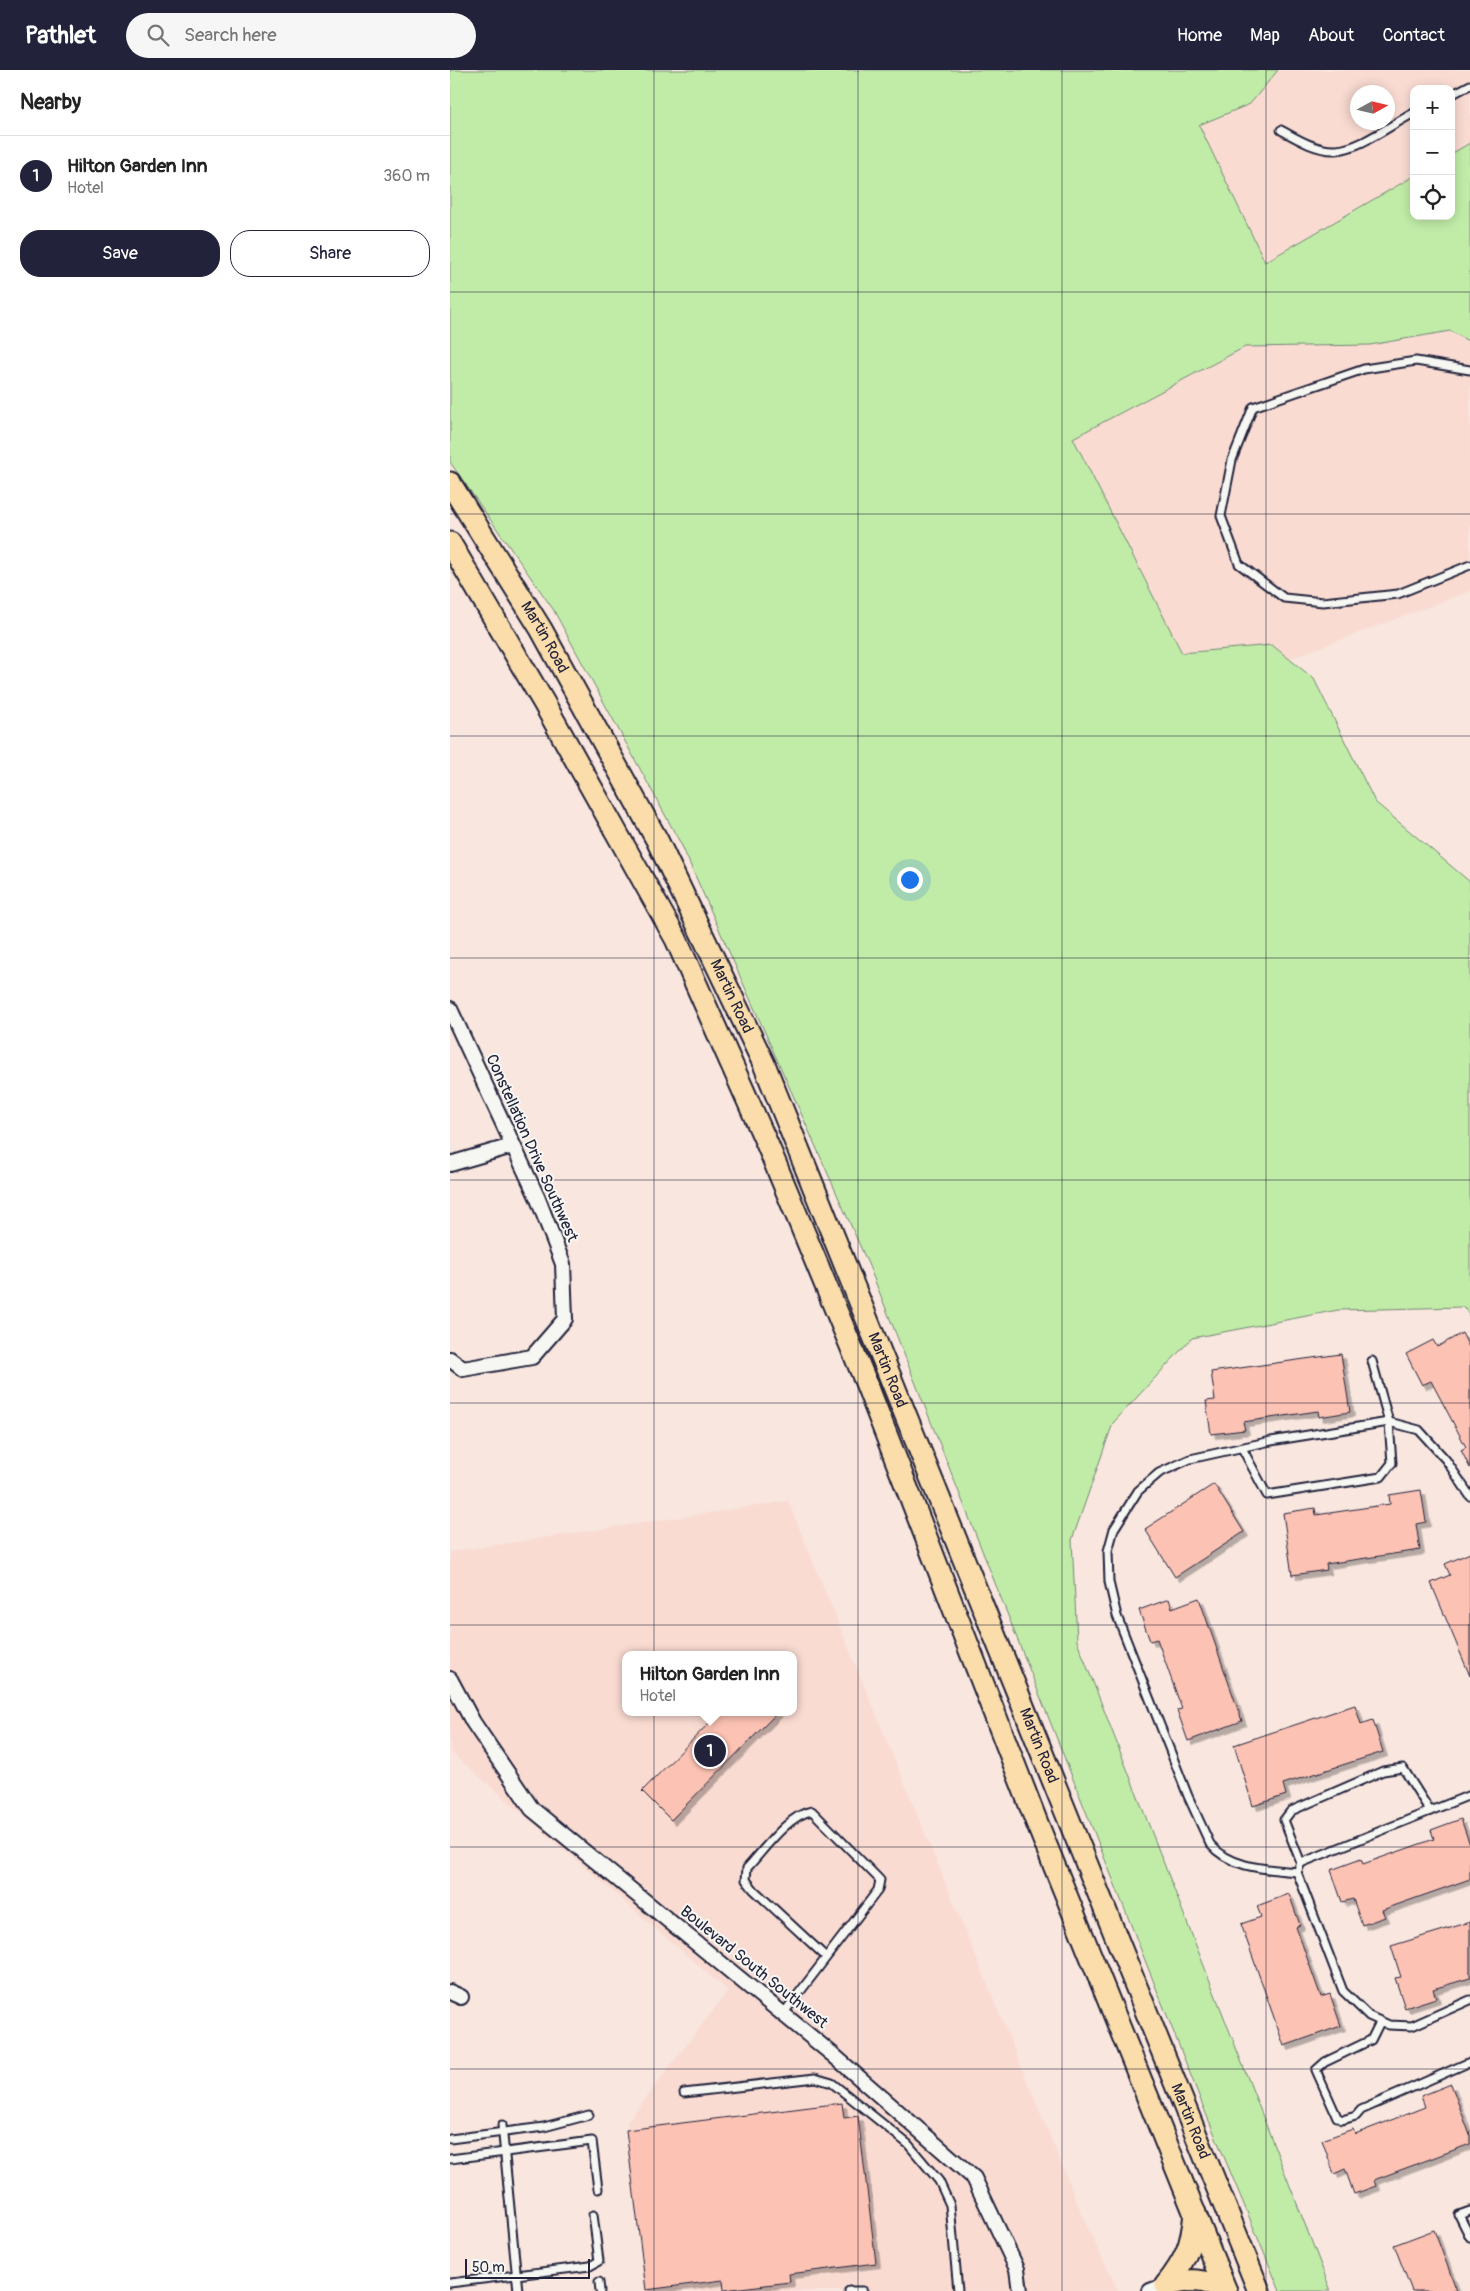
<!DOCTYPE html>
<html lang="en">
<head>
<meta charset="utf-8">
<style>
	body { margin:0; font-family:Pangolin,sans-serif; background:#f6f6f6; color:#222 }
	.controls { position:absolute; right:15px; top:15px; display:grid; overflow:hidden; border-radius:10px; box-shadow:0 2px 12px #0003 }
	.controls button { width:45px; height:45px; display:grid; place-items:center; padding:0; border:0; border-bottom:1px solid #e0e0e0; background:#fff; color:#222; font:25px sans-serif }
	.compass { position:absolute; left:900px; top:15px; width:45px; height:45px; border-radius:50%; background:#fff; box-shadow:0 2px 12px #0003; rotate:82deg }
	.scale { position:absolute; left:15px; bottom:12px; width:125px; box-sizing:border-box; padding-left:5px; border:2px solid #22223b; border-top:0; font-size:14px; line-height:18px; white-space:nowrap; color:#22223b; -webkit-text-stroke:4px #f6f6f2; paint-order:stroke }
	.you { position:absolute; left:459px; top:809px; width:18px; height:18px; margin:-12px; border:4px solid #fff; border-radius:50%; background:#1a73e8; box-shadow:0 0 0 8px #1a73e833 }
	.badge { display:grid; place-items:center; width:32px; height:32px; border-radius:50%; background:#22223b; color:#fff; font-size:16px; font-weight:700 }
	.pin { position:absolute; translate:-50% -50%; border:2px solid #fff; box-shadow:0 1px 5px #0006 }
	.popup { position:absolute; left:172px; top:1581px; width:175px; height:65px; box-sizing:border-box; display:grid; place-content:center; border-radius:10px; background:#fff; filter:drop-shadow(0 1px 4px #0005); font-size:16px; white-space:nowrap; color:#767676 }
	.popup b { font-size:19px; color:#222 }
	.popup::after { content:''; position:absolute; left:50%; top:100%; margin-left:-10px; border:10px solid transparent; border-top-color:#fff }
	.list { margin:0; padding:0; list-style:none }
	h2 { display:flex; justify-content:space-between; align-items:center; height:65px; margin:0; padding:0 20px; font-size:21px }
	h2 small { font-size:16px; font-weight:400; color:#767676 }
	.list li { display:grid; grid-template-columns:32px 1fr auto; gap:15px; align-items:center; box-sizing:border-box; height:80px; padding:0 20px; border-top:1px solid #e0e0e0 }
	.list b { display:block; font-size:19px; white-space:nowrap }
	.list p { margin:0; font-size:16px; white-space:nowrap; color:#767676 }
	.list em { font-size:16px; font-style:normal; color:#767676 }
	.actions { display:flex; gap:10px; padding:15px 20px }
	.actions a { flex:1; padding:11px 0; border:1px solid #22223b; border-radius:20px; text-align:center; font-size:18px; color:#22223b }
	.actions .main { background:#22223b; color:#fff }
	.icon { flex:none; width:28px; height:28px; fill:none; stroke:currentColor; stroke-width:2; stroke-linecap:round; stroke-linejoin:round }
	.map { position:relative; flex:none; width:1020px; height:2221px; overflow:hidden }
	header { display:flex; align-items:center; gap:30px; box-sizing:border-box; height:70px; padding:0 25px; background:#22223b; color:#fff }
	header strong { font-size:24px }
	nav { display:flex; gap:28px; margin-inline-start:auto; font-size:18px }
	.search { width:350px; height:45px; background:#f6f6f6; display:flex; align-items:center; gap:12px; box-sizing:border-box; padding:0 18px; border-radius:28px; color:#767676; font-size:19px }
	main { display:flex }
	aside { flex:1; background:#fff }
	.map>svg:first-child { display:block }
	.built { fill:#f9dbd2; fill-rule:evenodd }
	.green { fill:#c1eca8; stroke:#728772 }
	.building { fill:#fcc2b3; stroke:#22223b; filter:url(#shadow) }
	.lines { fill:none; stroke-linecap:round; stroke-linejoin:round }
	.lane-casing { stroke:#22223b; stroke-width:11 }
	.street-casing { stroke:#22223b; stroke-width:18 }
	.primary-casing { stroke:#22223b; stroke-width:25 }
	.lane { stroke:#f6f6f2; stroke-width:7 }
	.street { stroke:#f6f6f2; stroke-width:14 }
	.primary { stroke:#faddab; stroke-width:21 }
	.grid { fill:none; stroke:#22223b; stroke-width:1; stroke-opacity:0.55 }
	.labels { text-anchor:middle; dominant-baseline:central; stroke-width:4; stroke-linejoin:round; paint-order:stroke }
	.street-label { font-size:16px; fill:#22223b; stroke:#f6f6f2 }
</style>
</head>
<body>
<header>
<strong>Pathlet</strong>
<div class="search"><svg class="icon" aria-label="search" viewBox="0 0 24 24"><circle cx="10" cy="10" r="6"/><path d="M15 15l6 6"/></svg>Search here</div>
<nav><a>Home</a><a>Map</a><a>About</a><a>Contact</a></nav>
</header>
<main>
<aside>
<h2>Nearby<small></small></h2>
<ul class="list">
<li><span class="badge">1</span><div><b>Hilton Garden Inn</b><p>Hotel</p></div><em>360 m</em></li>
</ul>
<div class="actions"><a class="main">Save</a><a>Share</a></div>
</aside>
<div class="map">
<svg width="1020" height="2221" viewBox="0 0 1020 2221">
	<defs>
		<filter id="shadow"><feDropShadow dx="4.5" dy="4.5" stdDeviation="0" flood-color="#0004"/></filter>
	</defs>
	<rect width="100%" height="100%" fill="#f8e6df"/>
	<filter id="ink" filterUnits="userSpaceOnUse"><feTurbulence type="fractalNoise" baseFrequency=".02" numOctaves="2"/><feDisplacementMap in="SourceGraphic" scale="10" xChannelSelector="R" yChannelSelector="G"/><feConvolveMatrix kernelMatrix="1 2 1 2 8 2 1 2 1" color-interpolation-filters="sRGB"/></filter>
	<g filter="url(#ink)">
		<g class="built">
			<path d="M828,0H1020V73L1001,84V19H964V106L815,192L749,54L800,34ZM908,22H938V52H908Z"/>
			<polygon points="1000,261 1020,272 1020,521 839,589 822,576 732,583 623,368 795,277 920,275"/>
			<path d="M338,1431L638,2159L668,2221H194L177,2052L278,1921L0,1681V1482ZM176,1585H344V1642H176Z"/>
		</g>
		<polygon class="green" points="0,0 828,0 800,34 749,55 815,192 964,106 964,146 1001,146 1001,84 1020,73 1020,272 1000,261 920,275 795,277 623,368 732,583 822,575 864,609 925,732 1020,812 1020,1247 1014,1237 888,1240 742,1268 663,1353 622,1470 627,1571 881,2221 830,2221 757,2046 419,1196 232,776 103,539 0,392"/>
		<g class="building">
			<polygon points="1012,1263 1020,1279 1020,1398 1011,1380 1016,1377 981,1311 972,1315 956,1284 983,1270 987,1277"/>
			<polygon points="891,1284 900,1342 869,1347 868,1341 793,1352 795,1360 761,1364 756,1331 765,1330 761,1302"/>
			<polygon points="764,1414 794,1462 725,1507 695,1459"/>
			<polygon points="971,1420 976,1452 966,1454 970,1480 876,1494 877,1500 842,1505 833,1443 865,1438 866,1445 940,1434 939,1425"/>
			<polygon points="1020,1483 1020,1606 981,1513 1000,1505 995,1494"/>
			<polygon points="749,1528 792,1651 738,1671 727,1640 732,1639 707,1569 700,1571 689,1540 719,1529 722,1538"/>
			<polygon points="905,1635 911,1654 923,1650 933,1682 833,1714 836,1725 803,1736 784,1675"/>
			<polygon points="270,1642 328,1642 221,1750 192,1721"/>
			<polygon points="1011,1749 1020,1775 1020,1809 932,1840 935,1847 912,1855 903,1829 892,1832 881,1800 911,1789 913,1794 984,1769 981,1760"/>
			<polygon points="839,1824 850,1855 846,1857 871,1927 880,1924 891,1956 834,1976 791,1854 811,1847 807,1836"/>
			<polygon points="1020,1852 1020,1908 983,1919 986,1928 955,1938 945,1908 951,1907 941,1876"/>
			<polygon points="1001,2014 1020,2065 1020,2074 924,2110 926,2116 904,2124 895,2099 884,2104 872,2070 903,2059 905,2064 975,2037 971,2026"/>
			<polygon points="392,2033 394,2048 408,2046 426,2193 339,2204 340,2212 274,2220 273,2210 196,2220 176,2060"/>
			<polygon points="984,2160 1007,2221 962,2221 944,2175"/>
		</g>
		<g class="lines">
			<defs>
				<g id="lane">
					<polyline points="1001,25 1020,15"/>
					<path d="M831,60C847,69 867,81 886,80C910,79 942,54 964,43"/>
					<polyline points="1020,300 966,291 914,299 803,337 782,390 771,446 789,494 834,528 873,532 948,524 1020,495"/>
					<polyline points="792,1378 817,1425 931,1407 942,1393 939,1352 922,1291"/>
					<polyline points="1020,1725 851,1793 847,1802 893,1921 919,1946 939,1955 962,1956 1020,1930"/>
					<polyline points="851,1793 834,1750 841,1741 933,1701 953,1698 980,1741"/>
					<path d="M847,1802C818,1799 781,1799 760,1774L738,1726L667,1546L659,1512L658,1481L664,1459L688,1421L709,1403L740,1389L821,1371L939,1352L969,1360L996,1390L1020,1426"/>
					<path d="M333,1944L428,1820L430,1810L362,1741C339,1744 313,1781 297,1798L296,1810L304,1820L375,1886"/>
					<polyline points="930,1952 921,1970 875,1992 866,2000 887,2047 892,2050 906,2046 911,2040 1020,1992"/>
					<polyline points="234,2023 365,2008 382,2013 458,2074 489,2111 500,2135 508,2221"/>
					<polyline points="52,2055 68,2221"/>
					<polyline points="0,2069 94,2057 139,2045"/>
					<polyline points="0,2089 142,2071 148,2119"/>
					<polyline points="1020,2141 1009,2145 1020,2167"/>
					<polyline points="149,2212 150,2221"/>
					<polyline points="0,2213 140,2196 149,2191 143,2145"/>
					<polyline points="399,2221 413,2221"/>
				</g>
				<g id="street">
					<polyline points="0,939 88,1129 113,1194 115,1249 82,1287 13,1299 0,1289"/>
					<polyline points="0,1094 62,1076"/>
					<polyline points="0,1609 23,1652 82,1739 382,1984 524,2108 567,2199 570,2221"/>
					<polyline points="0,1922 11,1927"/>
					<polyline points="700,2221 716,2215"/>
				</g>
				<g id="primary">
					<path id="s1" d="M0,413L91,559L207,770L314,994L809,2221"/>
					<polyline points="0,473 94,633 226,869 318,1076 415,1310 587,1753 776,2221"/>
					<path d="M716,2215C736,2190 742,2175 745,2143"/>
					<path d="M716,2215C740,2209 754,2208 776,2221"/>
				</g>
			</defs>
			<use href="#lane" class="lane-casing"/>
			<use href="#street" class="street-casing"/>
			<use href="#primary" class="primary-casing"/>
			<use href="#lane" class="lane"/>
			<use href="#street" class="street"/>
			<use href="#primary" class="primary"/>
		</g>
	</g>
	<path class="grid" d="M204,0V2221M408,0V2221M612,0V2221M816,0V2221M0,222H1020M0,444H1020M0,666H1020M0,888H1020M0,1110H1020M0,1333H1020M0,1555H1020M0,1777H1020M0,1999H1020"/>
	<g class="labels">
		<g class="street-label">
			<text stroke="none"><textPath href="#s1" startOffset="181">Martin Road</textPath></text>
			<text stroke="none"><textPath href="#s1" startOffset="586">Martin Road</textPath></text>
			<text transform="translate(82 1078) rotate(66)">Constellation Drive Southwest</text>
			<text stroke="none"><textPath href="#s1" startOffset="991">Martin Road</textPath></text>
			<text stroke="none"><textPath href="#s1" startOffset="1396">Martin Road</textPath></text>
			<text transform="translate(304 1897) rotate(39)">Boulevard South Southwest</text>
			<text stroke="none"><textPath href="#s1" startOffset="1801">Martin Road</textPath></text>
		</g>
	</g>
</svg>
<div class="controls">
<button>+</button>
<button>−</button>
<button><svg class="icon" aria-label="locate" viewBox="0 0 24 24"><circle cx="12" cy="12" r="6"/><path d="M12 2v4M12 18v4M2 12h4M18 12h4"/></svg></button>
</div>
<svg class="compass" viewBox="-18 -18 36 36"><path d="M0-13l5 13h-10z" fill="#e53935"/><path d="M0 13l5-13h-10z" fill="#767676"/></svg>
<div class="scale">50 m</div>
<div class="you"></div>
<div class="pin badge" style="left:260px;top:1681px">1</div>
<div class="popup"><b>Hilton Garden Inn</b>Hotel</div>
</div>
</main>
</body>
</html>
